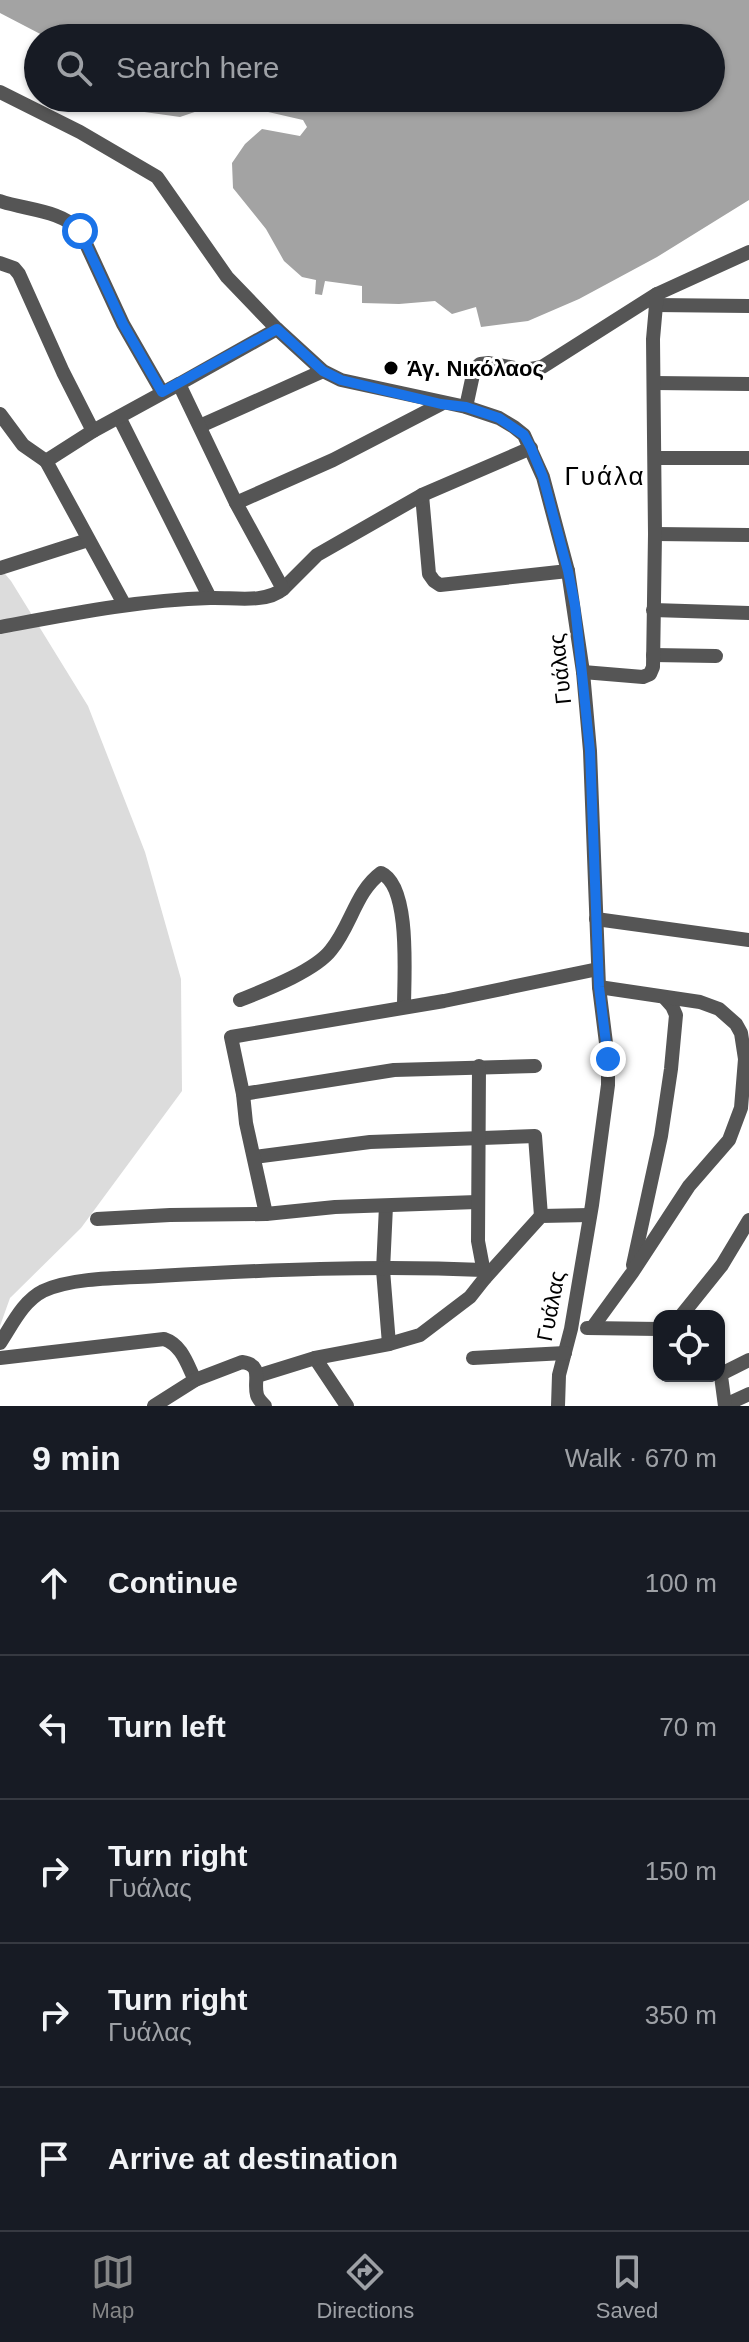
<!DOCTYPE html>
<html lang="en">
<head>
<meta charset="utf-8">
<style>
	body { margin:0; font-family:Arial,sans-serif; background:#20242c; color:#f1f3f6 }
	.controls { position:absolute; right:24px; bottom:24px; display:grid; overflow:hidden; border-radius:16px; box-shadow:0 2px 6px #0004 }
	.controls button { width:72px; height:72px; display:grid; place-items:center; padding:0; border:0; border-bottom:2px solid #363941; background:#171b24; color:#f1f3f6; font:40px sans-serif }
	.stop { position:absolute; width:24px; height:24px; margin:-18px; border:6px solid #1a73e8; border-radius:50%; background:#fff }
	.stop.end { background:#1a73e8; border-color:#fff; box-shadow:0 2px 8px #0008 }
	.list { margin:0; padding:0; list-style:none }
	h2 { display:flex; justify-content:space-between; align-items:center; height:104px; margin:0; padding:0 32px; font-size:34px }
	h2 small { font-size:26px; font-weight:400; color:#9ea1a6 }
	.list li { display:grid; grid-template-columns:52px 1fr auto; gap:24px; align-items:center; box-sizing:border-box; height:144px; padding:0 32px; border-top:2px solid #363941 }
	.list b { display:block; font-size:30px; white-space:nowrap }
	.list p { margin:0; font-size:26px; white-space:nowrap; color:#9ea1a6 }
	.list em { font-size:26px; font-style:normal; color:#9ea1a6 }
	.icon { flex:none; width:44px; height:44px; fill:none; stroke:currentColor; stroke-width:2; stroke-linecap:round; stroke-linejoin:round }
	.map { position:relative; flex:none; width:749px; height:1406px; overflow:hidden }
	.search { position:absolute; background:#171b24; box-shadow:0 2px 6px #0004; left:24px; right:24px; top:24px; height:88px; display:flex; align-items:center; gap:20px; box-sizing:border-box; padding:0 28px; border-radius:44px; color:#9ea1a6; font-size:30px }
	.sheet { height:824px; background:#171b24 }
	nav { display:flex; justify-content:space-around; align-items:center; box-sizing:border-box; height:112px; border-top:2px solid #363941; background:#171b24; font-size:22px; color:#9ea1a6 }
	nav a { display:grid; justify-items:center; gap:4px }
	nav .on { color:#858687 }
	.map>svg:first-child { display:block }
	.green { fill:#dcdcdc }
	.water { fill:#a3a3a3 }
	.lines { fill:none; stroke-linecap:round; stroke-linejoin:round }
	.minor { stroke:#555; stroke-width:14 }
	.route { stroke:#1a73e8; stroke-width:10 }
	.poi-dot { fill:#000; stroke:#fff; stroke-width:3 }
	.labels { text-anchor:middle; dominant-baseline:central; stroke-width:6; stroke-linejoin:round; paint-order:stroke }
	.poi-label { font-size:22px; font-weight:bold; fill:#000; stroke:#fff; text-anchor:start }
	.street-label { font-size:22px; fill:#000; stroke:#fff }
	.quarter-label { font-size:26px; letter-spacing:2px; fill:#000; stroke:#fff }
</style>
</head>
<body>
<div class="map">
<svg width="749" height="1406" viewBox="0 0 749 1406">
	<rect width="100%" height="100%" fill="#fff"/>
	<polygon class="green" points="0,568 11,581 88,706 145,852 181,979 182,1091 81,1228 10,1298 0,1326"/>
	<polygon class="water" points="0,0 749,0 749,200 657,257 579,299 528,321 481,327 476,307 452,314 435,301 399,304 362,303 362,286 325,281 322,295 315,294 316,280 302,277 284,261 266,229 233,188 232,163 245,144 262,129 300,136 307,127 303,120 224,102 180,117 109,107 105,98 711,98 711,38 48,38 0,13"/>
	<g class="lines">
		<g class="minor">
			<polyline points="0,92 80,132 157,177 227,277 277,329 323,371 341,380 466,407 499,418 514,427 524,435 543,477 568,571 583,672 590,751 599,987 608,1059 608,1085 592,1205 571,1329 559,1375 558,1406"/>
			<path d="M0,201C26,210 61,210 80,231L123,324L162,392"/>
			<polyline points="0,263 14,268 19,274 63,372 93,431"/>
			<polyline points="655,305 749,306"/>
			<polyline points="654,383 749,384"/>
			<polyline points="466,407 474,370 480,364 489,363 525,370 542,367 657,294"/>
			<polyline points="0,414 23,445 46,461"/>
			<polyline points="119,417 210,598"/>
			<polyline points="200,426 323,371"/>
			<polyline points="655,458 749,458"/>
			<polyline points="422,495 429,574 434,581 440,585 568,571"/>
			<polyline points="236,503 333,460 441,404"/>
			<polyline points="655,534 749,535"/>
			<polyline points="0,568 88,540"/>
			<polyline points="283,589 317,555 422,495 531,448"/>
			<polyline points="124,604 46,461 93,431 179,384"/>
			<polyline points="653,610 749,613"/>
			<path d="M0,627C70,614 139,600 210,598C232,597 265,604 283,589L236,503L179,384L277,329"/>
			<polyline points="653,655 716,656"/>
			<polyline points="583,672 643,677 650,674 653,667 655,534 653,339 657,294 749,252"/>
			<polyline points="596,919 749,940"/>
			<path d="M240,1000C265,990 315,971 331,950C351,926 356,891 381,873C411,886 404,977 404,1007"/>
			<polyline points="243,1094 394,1070 535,1066"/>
			<polyline points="254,1157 370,1142 535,1136 541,1216"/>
			<polyline points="386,1206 383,1270 389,1344"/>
			<polyline points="266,1214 246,1123 243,1094 231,1037 444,1001 598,969"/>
			<polyline points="97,1219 170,1215 266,1214 335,1207 477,1202"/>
			<polyline points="633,1265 661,1136 671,1069 676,1015 672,1006 664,997"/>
			<polyline points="485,1278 541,1216 590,1215"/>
			<polyline points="681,1316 722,1265 749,1220"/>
			<polyline points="587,1328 659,1329"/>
			<polyline points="592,1328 632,1273 689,1186 729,1140 741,1108 745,1059 741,1033 736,1024 719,1009 700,1002 599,987"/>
			<path d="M0,1343C12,1325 23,1301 43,1291C73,1277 124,1278 158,1276C264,1270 377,1265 483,1270"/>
			<path d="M0,1358L164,1339C182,1345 187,1364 195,1380"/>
			<polyline points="315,1358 347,1406"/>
			<polyline points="473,1358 565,1353"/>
			<polyline points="257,1376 315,1358 389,1344 420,1335 470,1297 485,1278 478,1241 479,1066"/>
			<polyline points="725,1405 749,1394"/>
			<path d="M154,1406L195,1380L242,1362C264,1365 253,1381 257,1395C258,1399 262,1403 265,1406"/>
			<polyline points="725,1406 721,1376 723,1373 749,1360"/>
		</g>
	</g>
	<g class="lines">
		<polyline class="route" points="80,231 123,324 162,392 277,329 323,371 341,380 441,404 466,407 499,418 524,435 531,448 543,477 568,571 575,606 590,751 599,987 608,1059"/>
	</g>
	<circle class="poi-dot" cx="391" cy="368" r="8"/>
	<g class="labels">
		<g class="poi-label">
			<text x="407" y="368">Άγ. Νικόλαος</text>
		</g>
		<g class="street-label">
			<text transform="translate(560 669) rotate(-96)">Γυάλας</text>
			<text transform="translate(551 1306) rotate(-79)">Γυάλας</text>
		</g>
		<g class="quarter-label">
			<text x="605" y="476">Γυάλα</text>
		</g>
	</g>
</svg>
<div class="controls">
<button><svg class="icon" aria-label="locate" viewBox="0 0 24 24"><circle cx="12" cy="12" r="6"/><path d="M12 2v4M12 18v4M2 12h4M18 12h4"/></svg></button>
</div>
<div class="stop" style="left:80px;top:231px"></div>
<div class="stop end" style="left:608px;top:1059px"></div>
<div class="search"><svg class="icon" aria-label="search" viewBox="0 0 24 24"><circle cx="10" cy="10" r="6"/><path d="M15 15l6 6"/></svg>Search here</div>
</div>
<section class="sheet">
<h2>9 min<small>Walk · 670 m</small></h2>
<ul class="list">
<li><svg class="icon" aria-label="ahead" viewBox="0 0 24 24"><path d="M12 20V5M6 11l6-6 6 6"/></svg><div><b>Continue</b></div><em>100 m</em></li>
<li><svg class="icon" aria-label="left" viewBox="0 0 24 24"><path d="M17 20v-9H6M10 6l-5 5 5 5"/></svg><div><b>Turn left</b></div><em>70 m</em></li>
<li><svg class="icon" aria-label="right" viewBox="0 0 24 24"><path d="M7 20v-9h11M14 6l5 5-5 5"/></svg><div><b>Turn right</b><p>Γυάλας</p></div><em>150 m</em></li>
<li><svg class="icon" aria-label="right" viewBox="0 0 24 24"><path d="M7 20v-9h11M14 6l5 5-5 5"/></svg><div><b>Turn right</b><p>Γυάλας</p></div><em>350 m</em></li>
<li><svg class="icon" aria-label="arrive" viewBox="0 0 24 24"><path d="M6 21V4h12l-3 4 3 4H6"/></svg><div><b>Arrive at destination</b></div></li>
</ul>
</section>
<nav>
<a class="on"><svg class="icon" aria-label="map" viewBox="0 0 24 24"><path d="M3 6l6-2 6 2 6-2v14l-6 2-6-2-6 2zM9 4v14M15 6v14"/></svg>Map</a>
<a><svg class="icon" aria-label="directions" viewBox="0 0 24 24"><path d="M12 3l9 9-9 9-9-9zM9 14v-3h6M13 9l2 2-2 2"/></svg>Directions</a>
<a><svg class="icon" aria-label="saved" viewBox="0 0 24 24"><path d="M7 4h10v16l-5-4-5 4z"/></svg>Saved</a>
</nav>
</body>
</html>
